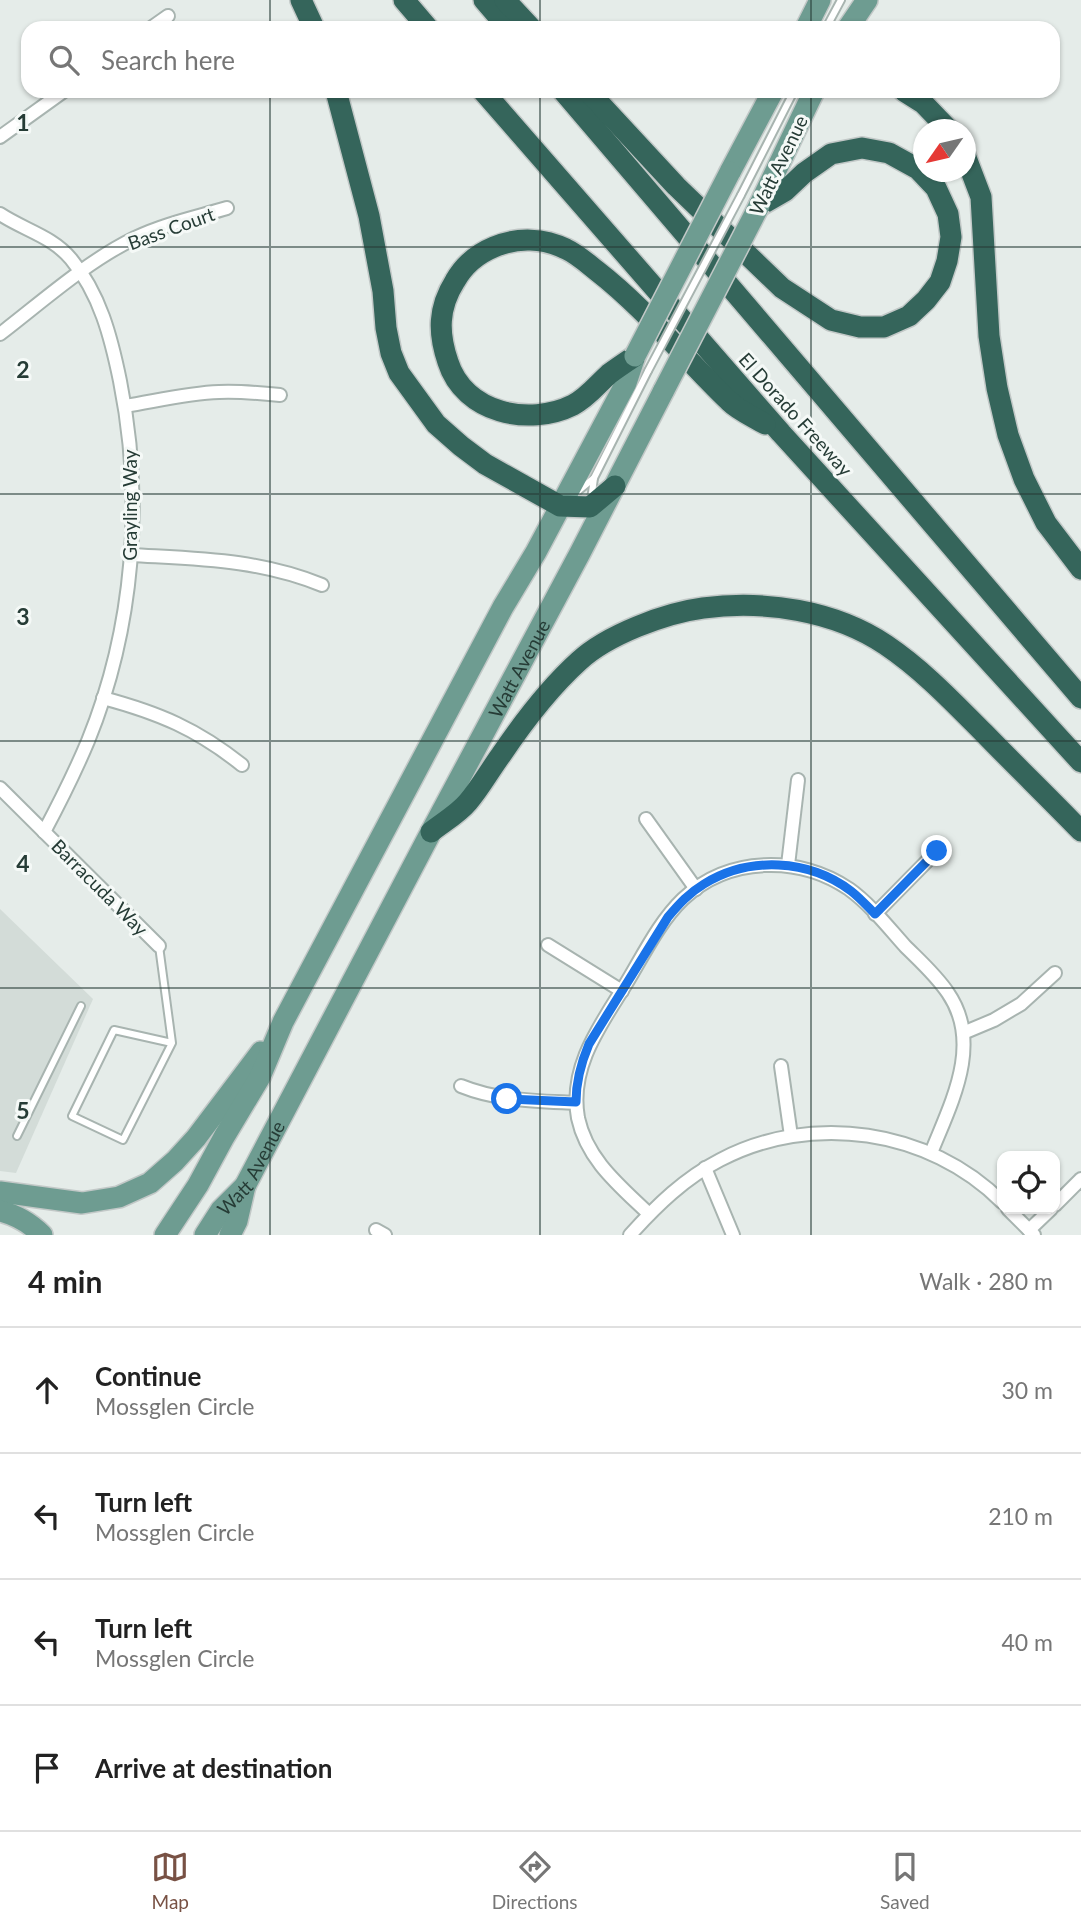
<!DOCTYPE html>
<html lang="en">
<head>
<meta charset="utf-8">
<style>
	body { margin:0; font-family:Lato,sans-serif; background:#f6f6f6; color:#222 }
	.controls { position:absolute; right:21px; bottom:21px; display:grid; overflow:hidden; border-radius:14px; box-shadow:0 2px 5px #0004 }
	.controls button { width:63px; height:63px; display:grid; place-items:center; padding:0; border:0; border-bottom:2px solid #e0e0e0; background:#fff; color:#222; font:35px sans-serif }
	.compass { position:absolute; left:913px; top:119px; width:63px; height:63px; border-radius:50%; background:#fff; box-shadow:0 2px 5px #0004; rotate:236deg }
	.stop { position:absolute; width:21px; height:21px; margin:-16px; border:5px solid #1a73e8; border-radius:50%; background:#fff }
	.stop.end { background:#1a73e8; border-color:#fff; box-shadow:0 2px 7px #0008 }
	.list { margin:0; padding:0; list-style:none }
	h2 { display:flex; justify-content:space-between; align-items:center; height:91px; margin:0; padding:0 28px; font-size:30px }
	h2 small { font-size:23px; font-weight:400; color:#767676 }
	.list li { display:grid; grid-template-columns:46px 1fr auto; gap:21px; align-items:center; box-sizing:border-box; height:126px; padding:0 28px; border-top:2px solid #e0e0e0 }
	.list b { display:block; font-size:26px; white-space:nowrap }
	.list p { margin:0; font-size:23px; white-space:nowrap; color:#767676 }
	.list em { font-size:23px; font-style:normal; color:#767676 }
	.icon { flex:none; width:38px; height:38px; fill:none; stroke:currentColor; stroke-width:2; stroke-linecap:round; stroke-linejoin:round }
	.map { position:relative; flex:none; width:1081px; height:1235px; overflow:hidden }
	.search { position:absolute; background:#fff; box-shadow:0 2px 5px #0004; left:21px; right:21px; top:21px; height:77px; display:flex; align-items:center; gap:18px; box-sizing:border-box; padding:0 24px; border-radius:21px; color:#767676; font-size:26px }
	.sheet { height:595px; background:#fff }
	nav { display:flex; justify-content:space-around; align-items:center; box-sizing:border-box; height:98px; border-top:2px solid #e0e0e0; background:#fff; font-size:19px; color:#767676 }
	nav a { display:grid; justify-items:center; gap:4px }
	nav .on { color:#785144 }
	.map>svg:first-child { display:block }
	.built { fill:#d3dcd8 }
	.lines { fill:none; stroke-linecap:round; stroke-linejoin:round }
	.service-casing { stroke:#a8b4b0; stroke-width:10 }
	.minor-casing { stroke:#a8b4b0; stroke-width:16 }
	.primary-casing { stroke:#c2c8c7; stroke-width:24 }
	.motorway-casing { stroke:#c2c8c7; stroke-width:24 }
	.service { stroke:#fff; stroke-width:6 }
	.minor { stroke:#fff; stroke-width:12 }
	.primary { stroke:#6e9c91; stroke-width:21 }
	.motorway { stroke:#35655b; stroke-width:21 }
	.service-bridge-casing { stroke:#a8b4b0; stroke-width:10; stroke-linecap:butt }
	.primary-bridge-casing { stroke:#c2c8c7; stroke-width:24; stroke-linecap:butt }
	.service-bridge { stroke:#fff; stroke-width:6 }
	.primary-bridge { stroke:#6e9c91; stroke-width:21 }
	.route { stroke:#1a73e8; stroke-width:9 }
	.grid { fill:none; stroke:#263c36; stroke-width:2; stroke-opacity:0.55 }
	.labels { text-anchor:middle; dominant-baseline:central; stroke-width:6; stroke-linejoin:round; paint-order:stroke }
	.street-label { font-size:19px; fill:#263c36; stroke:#f5f9f7 }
	.grid-label { font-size:23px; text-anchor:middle; font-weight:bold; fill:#263c36; stroke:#f5f9f7; stroke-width:6; stroke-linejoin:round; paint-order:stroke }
</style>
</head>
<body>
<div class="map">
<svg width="1081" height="1235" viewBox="0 0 1081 1235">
	<rect width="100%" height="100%" fill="#e5ece9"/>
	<polygon class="built" points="0,909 93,999 16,1173 0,1171"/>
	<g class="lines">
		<defs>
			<g id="service">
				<polyline points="826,28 841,0"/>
				<polyline points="741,195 794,91"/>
				<polyline points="577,492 594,478"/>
				<polyline points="591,500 594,478 648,371"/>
				<polyline points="159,946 172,1043 123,1140 72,1116 114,1030 172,1043"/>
				<polyline points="17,1136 81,1006"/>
			</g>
			<g id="minor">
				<polyline points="151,28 168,16"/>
				<polyline points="0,137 64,91"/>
				<path d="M0,214C24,230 52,236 71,259C100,294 111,337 120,381C144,500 134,628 88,741C75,772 60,802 44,832"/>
				<path d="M0,334C43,301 86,262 135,238C164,224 197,217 227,208"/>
				<path d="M125,406C156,401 188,393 219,392C240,391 260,393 280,395"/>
				<path d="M131,555C198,559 258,559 322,585"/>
				<path d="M103,698C159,713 197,729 242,765"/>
				<polyline points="0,788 159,946"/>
				<polyline points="646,819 696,889"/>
				<polyline points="788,865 798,780"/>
				<polyline points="875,914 937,851"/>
				<polyline points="548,945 622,991"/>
				<polyline points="963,1033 994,1020 1021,1004 1055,973"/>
				<polyline points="781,1066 791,1136"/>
				<path d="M461,1086C498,1101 537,1101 576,1103"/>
				<polyline points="705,1168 733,1235"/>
				<polyline points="1055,1205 1081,1179"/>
				<polyline points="1008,1209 1034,1235"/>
				<path d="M649,1214C620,1186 587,1160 578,1118C569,1068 599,1027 624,987C642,958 658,923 683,899C728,856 799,855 849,889C870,904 888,927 905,946C920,961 936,975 948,993C983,1044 951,1103 931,1153"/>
				<polyline points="376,1230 385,1235"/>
				<polyline points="1029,1230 1051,1209"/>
				<path d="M630,1235C657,1205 685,1178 720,1160C811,1112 929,1129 1002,1202"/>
			</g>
			<g id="primary">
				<polyline points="806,28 820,0"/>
				<polyline points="848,28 867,0"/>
				<polyline points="730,172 773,91"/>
				<polyline points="759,206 814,91"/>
				<polyline points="0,1192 82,1203 119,1197 150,1183 175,1161 196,1138 261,1052"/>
				<path d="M0,1211C16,1215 30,1223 42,1235"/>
				<polyline points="165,1235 198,1185 224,1137 260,1077 283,1022 503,607 536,552 626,383 635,356"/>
				<path id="s1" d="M205,1235L221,1210L245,1186L431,832L580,553L664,390"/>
				<polyline points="230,1235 237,1221 245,1186"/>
			</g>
			<g id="motorway">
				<polyline points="301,0 314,28"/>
				<polyline points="404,0 428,28"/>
				<polyline points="484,0 508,28"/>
				<polyline points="505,0 531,28"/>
				<polyline points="336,91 369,216 383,291 386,328 391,353 399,373 436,424 461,446 485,464 560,506 590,507 615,486"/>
				<polyline points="483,91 781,433 1081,762"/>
				<polyline points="563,91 1081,698"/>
				<polyline points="588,91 676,186 782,288 831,320 860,327 884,327 909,316 926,300 940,282 947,261 951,237 948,214 936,188 918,169 889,153 862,148 831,154 804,173 785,191 759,206"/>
				<polyline points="904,91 923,103 949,130"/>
				<polyline points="965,155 981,197 989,336 997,388 1008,435 1024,479 1046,523 1081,569"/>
				<path d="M635,356C626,362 617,368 609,374C597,385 587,398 573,405C529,427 464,413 448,362C438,333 438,308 455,281C464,265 477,254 494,247C517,237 544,238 566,249C577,254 587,263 597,271C646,309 685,359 729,401C739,411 754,417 765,424"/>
				<path d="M431,832C442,823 458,814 468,802C480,788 490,770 501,755C524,721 548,689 579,661C607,635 665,613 703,608C764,600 834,610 886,645C923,670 953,702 984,733C1016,766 1049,798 1081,831"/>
			</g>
		</defs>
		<use href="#service" class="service-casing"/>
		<use href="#minor" class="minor-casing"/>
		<use href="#primary" class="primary-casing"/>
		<use href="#motorway" class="motorway-casing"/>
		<use href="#service" class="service"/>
		<use href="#minor" class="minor"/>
		<use href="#primary" class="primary"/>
		<use href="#motorway" class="motorway"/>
		<defs>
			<polyline id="service-bridge" points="648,371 741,195"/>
			<g id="primary-bridge">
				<polyline points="635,356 730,172"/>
				<polyline points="664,390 759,206"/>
			</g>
		</defs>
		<use href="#service-bridge" class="service-bridge-casing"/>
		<use href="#primary-bridge" class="primary-bridge-casing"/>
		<use href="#service-bridge" class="service-bridge"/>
		<use href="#primary-bridge" class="primary-bridge"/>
	</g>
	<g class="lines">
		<path class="route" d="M507,1099L576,1102C576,1081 581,1063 589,1044L668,917C679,904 689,893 704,884C749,856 809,859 851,891C860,898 867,906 875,914L937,851"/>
	</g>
	<path class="grid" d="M270,0V28M540,0V28M811,0V28M270,91V1235M540,91V1235M811,91V1235M0,247H1081M0,494H1081M0,741H1081M0,988H1081"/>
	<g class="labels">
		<g class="street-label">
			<text transform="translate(778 165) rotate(-64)">Watt Avenue</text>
			<text transform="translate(171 228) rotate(-20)">Bass Court</text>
			<text transform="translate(796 414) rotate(48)">El Dorado Freeway</text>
			<text transform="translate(129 505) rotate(-90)">Grayling Way</text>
			<text stroke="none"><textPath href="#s1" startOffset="649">Watt Avenue</textPath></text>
			<text transform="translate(100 887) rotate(45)">Barracuda Way</text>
			<text stroke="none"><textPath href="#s1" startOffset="82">Watt Avenue</textPath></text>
		</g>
	</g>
	<g class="grid-label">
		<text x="23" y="131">1</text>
		<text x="23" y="378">2</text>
		<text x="23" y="625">3</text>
		<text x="23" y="872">4</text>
		<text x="23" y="1119">5</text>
	</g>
</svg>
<div class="controls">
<button><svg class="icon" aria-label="locate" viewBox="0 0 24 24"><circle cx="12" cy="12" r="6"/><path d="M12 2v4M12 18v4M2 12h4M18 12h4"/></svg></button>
</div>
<svg class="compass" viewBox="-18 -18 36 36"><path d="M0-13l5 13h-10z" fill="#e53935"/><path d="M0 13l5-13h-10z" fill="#767676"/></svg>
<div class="stop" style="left:507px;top:1099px"></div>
<div class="stop end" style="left:937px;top:851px"></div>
<div class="search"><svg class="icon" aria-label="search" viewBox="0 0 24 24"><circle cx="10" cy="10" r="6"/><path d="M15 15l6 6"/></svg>Search here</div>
</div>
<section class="sheet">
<h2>4 min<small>Walk · 280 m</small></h2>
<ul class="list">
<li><svg class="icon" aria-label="ahead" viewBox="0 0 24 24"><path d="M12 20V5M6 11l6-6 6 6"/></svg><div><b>Continue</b><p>Mossglen Circle</p></div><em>30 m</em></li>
<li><svg class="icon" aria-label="left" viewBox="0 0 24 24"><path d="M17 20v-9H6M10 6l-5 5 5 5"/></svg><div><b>Turn left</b><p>Mossglen Circle</p></div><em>210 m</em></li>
<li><svg class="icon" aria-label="left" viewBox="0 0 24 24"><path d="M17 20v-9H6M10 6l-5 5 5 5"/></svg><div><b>Turn left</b><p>Mossglen Circle</p></div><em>40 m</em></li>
<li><svg class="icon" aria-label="arrive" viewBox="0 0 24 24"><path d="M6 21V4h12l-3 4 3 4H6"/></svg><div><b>Arrive at destination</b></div></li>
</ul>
</section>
<nav>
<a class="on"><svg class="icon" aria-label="map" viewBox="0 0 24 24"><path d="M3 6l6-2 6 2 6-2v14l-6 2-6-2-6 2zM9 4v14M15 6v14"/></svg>Map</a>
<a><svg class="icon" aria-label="directions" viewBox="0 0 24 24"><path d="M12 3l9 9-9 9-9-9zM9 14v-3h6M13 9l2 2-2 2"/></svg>Directions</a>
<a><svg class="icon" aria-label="saved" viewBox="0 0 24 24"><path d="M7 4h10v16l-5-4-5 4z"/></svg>Saved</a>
</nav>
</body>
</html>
